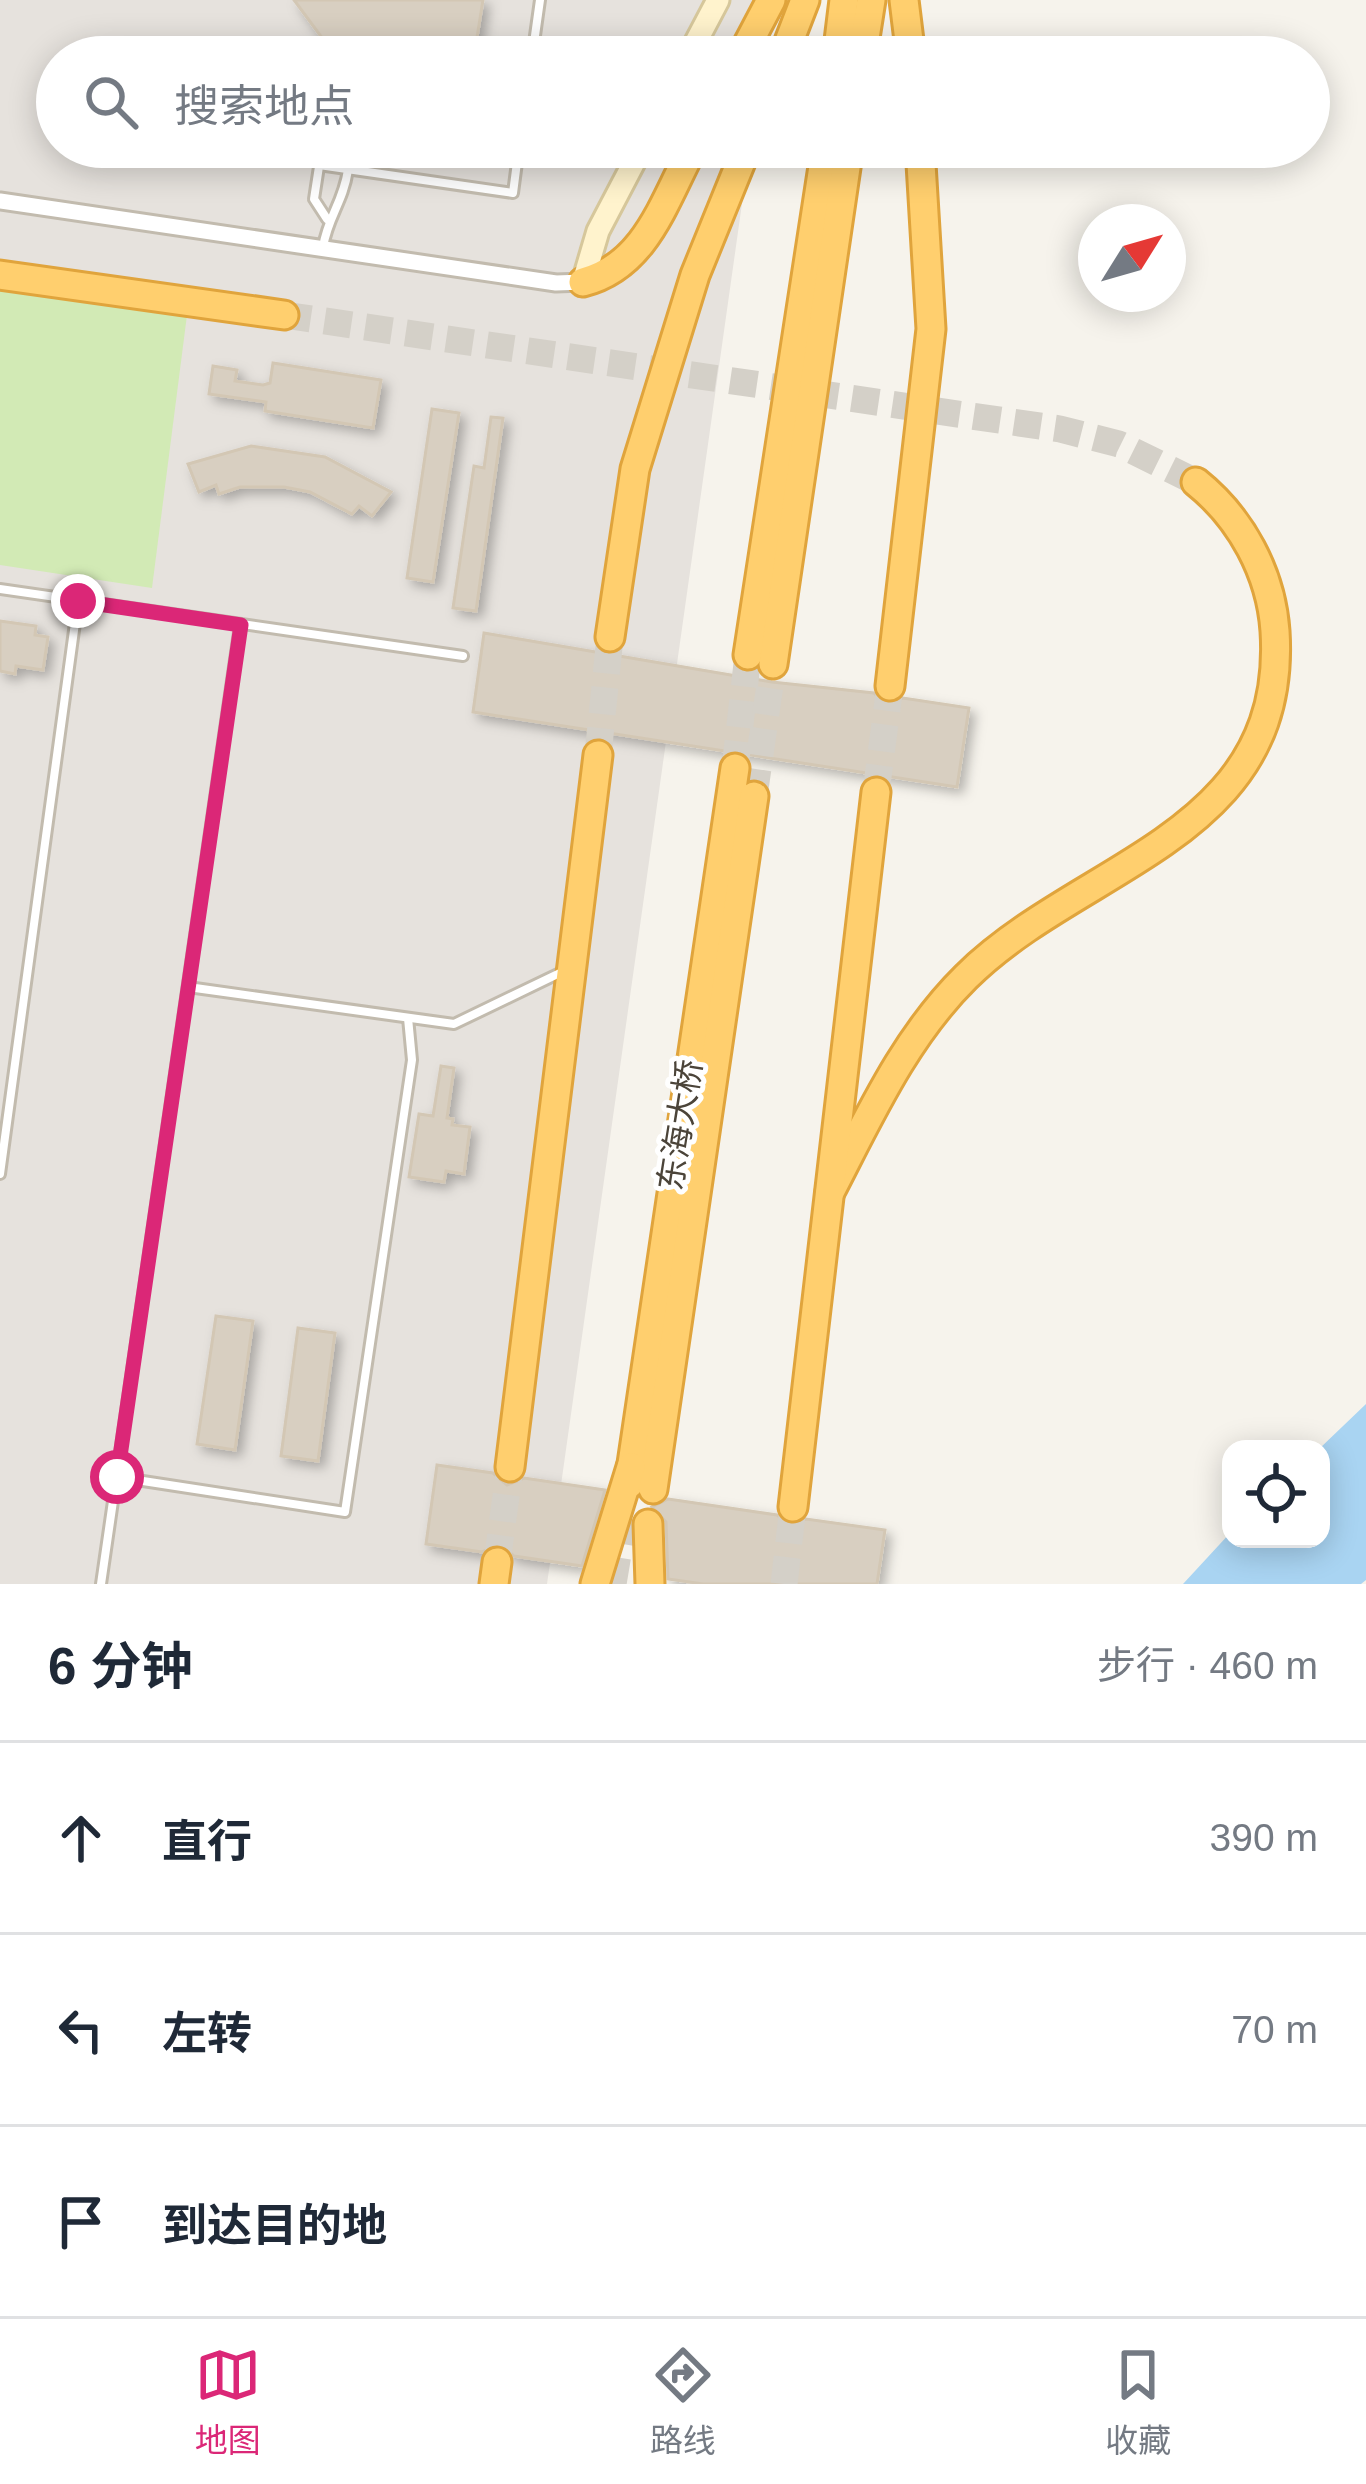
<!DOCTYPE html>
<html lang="zh">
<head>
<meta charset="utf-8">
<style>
	body { margin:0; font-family:Arial,"Noto Sans SC",sans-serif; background:#f2f2f3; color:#1f2937 }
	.controls { position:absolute; right:36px; bottom:36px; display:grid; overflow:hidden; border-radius:24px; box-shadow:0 6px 30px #0003 }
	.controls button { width:108px; height:108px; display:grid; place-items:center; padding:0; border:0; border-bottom:3px solid #e0e1e3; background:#fff; color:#1f2937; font:60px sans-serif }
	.compass { position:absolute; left:1078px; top:204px; width:108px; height:108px; border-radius:50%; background:#fff; box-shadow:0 6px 30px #0003; rotate:53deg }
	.stop { position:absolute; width:36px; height:36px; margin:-27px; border:9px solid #db2777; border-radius:50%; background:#fff }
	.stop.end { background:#db2777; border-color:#fff; box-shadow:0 3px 12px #0008 }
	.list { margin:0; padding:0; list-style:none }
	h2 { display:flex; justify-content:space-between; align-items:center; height:156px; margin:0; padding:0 48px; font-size:51px }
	h2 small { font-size:39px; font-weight:400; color:#747a83 }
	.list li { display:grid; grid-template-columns:78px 1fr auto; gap:36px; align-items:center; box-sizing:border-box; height:192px; padding:0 48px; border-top:3px solid #e0e1e3 }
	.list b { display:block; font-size:45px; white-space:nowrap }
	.list em { font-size:39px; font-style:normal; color:#747a83 }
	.icon { flex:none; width:66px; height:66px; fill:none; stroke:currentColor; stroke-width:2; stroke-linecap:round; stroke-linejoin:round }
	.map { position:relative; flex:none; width:1366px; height:1584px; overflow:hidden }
	.search { position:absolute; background:#fff; box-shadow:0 6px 30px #0003; left:36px; right:36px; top:36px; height:132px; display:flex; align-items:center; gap:30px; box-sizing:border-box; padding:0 42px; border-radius:66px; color:#747a83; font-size:45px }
	.sheet { height:732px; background:#fff }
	nav { display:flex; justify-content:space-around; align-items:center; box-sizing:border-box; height:168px; border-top:3px solid #e0e1e3; background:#fff; font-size:33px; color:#747a83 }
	nav a { display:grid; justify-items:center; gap:6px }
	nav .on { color:#db2777 }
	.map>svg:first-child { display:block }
	.industrial { fill:#e6e2dd }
	.green { fill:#d2eab5 }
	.water { fill:#a9d4f2 }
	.building { fill:#d8cfc1; stroke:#d3c7b4; stroke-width:3; filter:url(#shadow) }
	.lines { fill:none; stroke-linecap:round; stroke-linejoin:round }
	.motorway-tunnel { stroke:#d4d0c8; stroke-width:27; stroke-dasharray:27 14; stroke-linecap:butt }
	.service-casing { stroke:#c2bbae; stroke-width:14 }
	.minor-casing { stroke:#c2bbae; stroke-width:21 }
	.secondary-casing { stroke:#d6c79b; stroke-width:27 }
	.motorway-casing { stroke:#e0a43c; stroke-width:33 }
	.service { stroke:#fff; stroke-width:8 }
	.minor { stroke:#fff; stroke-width:15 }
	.secondary { stroke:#fff3cd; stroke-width:21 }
	.motorway { stroke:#ffcf6e; stroke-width:27 }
	.route { stroke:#db2777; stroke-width:15 }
	.labels { text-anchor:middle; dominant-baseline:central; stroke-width:10; stroke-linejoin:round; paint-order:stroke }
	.street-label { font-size:33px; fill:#4b4439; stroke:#fff }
</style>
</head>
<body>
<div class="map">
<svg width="1366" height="1584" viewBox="0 0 1366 1584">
	<defs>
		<filter id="shadow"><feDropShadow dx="5.5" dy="5.5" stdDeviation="6" flood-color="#0004"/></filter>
	</defs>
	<rect width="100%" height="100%" fill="#f6f3ec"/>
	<polygon class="industrial" points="0,0 771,0 763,57 57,57 57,147 750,147 547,1584 0,1584"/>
	<polygon class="green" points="0,289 187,315 152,588 0,565"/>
	<polygon class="water" points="1366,1404 1366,1580 1361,1584 1183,1584 1231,1532 1231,1539 1321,1539 1319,1449"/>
	<g class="building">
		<polygon points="294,0 483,0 474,56 438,51 431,57 341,48 334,54"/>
		<polygon points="273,363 381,380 373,428 265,411 266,402 209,394 213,366 237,370 235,381 263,385 270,383"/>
		<polygon points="432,409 459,413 433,582 407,578"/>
		<polygon points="491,417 503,418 476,611 453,608 474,466 484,468"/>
		<polygon points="251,446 325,457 391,492 372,516 359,506 352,514 310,492 284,487 240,487 219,494 216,485 199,492 188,464"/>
		<polygon points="0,621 36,626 35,635 48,637 43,670 16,666 15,674 0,671"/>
		<polygon points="484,633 772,682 874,693 887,704 903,698 969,708 957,787 473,712"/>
		<polygon points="441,1066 454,1068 447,1118 453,1119 452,1125 470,1127 464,1174 446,1171 444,1182 409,1177 419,1114 433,1116"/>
		<polygon points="216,1316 253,1321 235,1450 197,1444"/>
		<polygon points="298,1328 335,1333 318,1461 281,1456"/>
		<polygon points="437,1465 493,1473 507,1485 524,1478 605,1490 582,1566 514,1556 501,1544 482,1552 426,1544"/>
		<polygon points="668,1499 777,1515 790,1525 806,1519 885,1530 877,1584 703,1584 668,1579 666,1522 652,1507"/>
	</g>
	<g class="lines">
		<g class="motorway-tunnel">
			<polyline points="284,315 1060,429 1119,444 1196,482"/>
			<polyline points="598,755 610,637"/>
			<polyline points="735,768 748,655"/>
			<polyline points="876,792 890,686"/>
			<polyline points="754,796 773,664"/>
			<polyline points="497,1562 510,1467"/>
			<polyline points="613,1584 624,1518"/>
			<polyline points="784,1584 793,1507"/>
		</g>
		<defs>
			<g id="service">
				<polyline points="532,57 540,0"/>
				<polyline points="322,147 314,199 327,219"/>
				<polyline points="319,165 513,193 519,147"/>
				<path d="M323,247C328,216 343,203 348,170"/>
				<polyline points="0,589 463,656"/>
				<polyline points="188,987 454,1024 564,971"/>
				<polyline points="0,1174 78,601"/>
				<polyline points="117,1477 345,1512 412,1060 408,1018"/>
				<polyline points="101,1584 240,625"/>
			</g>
			<polyline id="minor" points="0,201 556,283 583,282"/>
			<g id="secondary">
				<polyline points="688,57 718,0"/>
				<polyline points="583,282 598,231 642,147"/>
			</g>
			<g id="motorway">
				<polyline points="904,0 911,57"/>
				<polyline points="741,57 771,0"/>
				<polyline points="783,57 805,0"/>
				<polyline points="837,57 844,0"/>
				<polyline points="862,57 871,0"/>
				<polyline points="0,275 284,315"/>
				<path d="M583,282C646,266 664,201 693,147"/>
				<polyline points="610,637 635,469 695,275 747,147"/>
				<polyline points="748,655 826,147"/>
				<polyline points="773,664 849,147"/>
				<polyline points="890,686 931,329 920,147"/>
				<path d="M830,1192C869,1117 905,1037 966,977C1082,862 1288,837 1275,631C1271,573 1241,518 1196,482"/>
				<polyline points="510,1467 598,755"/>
				<polyline points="629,1484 735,768"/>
				<polyline points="653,1489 754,796"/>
				<polyline points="793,1507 876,792"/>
				<polyline points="648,1524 650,1584"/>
				<polyline points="494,1584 497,1562"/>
				<polyline points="595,1584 631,1467"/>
			</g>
		</defs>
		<use href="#service" class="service-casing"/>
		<use href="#minor" class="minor-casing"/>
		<use href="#secondary" class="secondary-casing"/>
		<use href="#motorway" class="motorway-casing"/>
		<use href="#service" class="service"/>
		<use href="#minor" class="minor"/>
		<use href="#secondary" class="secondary"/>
		<use href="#motorway" class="motorway"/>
	</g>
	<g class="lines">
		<polyline class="route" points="78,601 241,625 117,1477"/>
	</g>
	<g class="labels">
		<g class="street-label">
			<text transform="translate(680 1125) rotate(-81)">东海大桥</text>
		</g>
	</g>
</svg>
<div class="controls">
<button><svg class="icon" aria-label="locate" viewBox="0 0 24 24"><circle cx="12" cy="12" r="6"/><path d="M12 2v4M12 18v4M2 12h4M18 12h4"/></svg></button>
</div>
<svg class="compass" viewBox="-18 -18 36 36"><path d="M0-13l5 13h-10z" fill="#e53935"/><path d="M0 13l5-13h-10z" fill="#747a83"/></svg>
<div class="stop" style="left:117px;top:1477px"></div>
<div class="stop end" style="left:78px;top:601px"></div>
<div class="search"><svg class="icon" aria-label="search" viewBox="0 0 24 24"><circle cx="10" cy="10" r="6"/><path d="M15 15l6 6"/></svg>搜索地点</div>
</div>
<section class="sheet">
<h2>6 分钟<small>步行 · 460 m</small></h2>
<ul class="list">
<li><svg class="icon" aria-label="ahead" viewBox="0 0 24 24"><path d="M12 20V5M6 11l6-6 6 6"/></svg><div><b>直行</b></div><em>390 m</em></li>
<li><svg class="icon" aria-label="left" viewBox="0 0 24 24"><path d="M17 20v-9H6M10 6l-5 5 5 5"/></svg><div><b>左转</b></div><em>70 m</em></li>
<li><svg class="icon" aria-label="arrive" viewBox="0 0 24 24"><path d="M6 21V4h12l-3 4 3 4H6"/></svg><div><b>到达目的地</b></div></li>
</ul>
</section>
<nav>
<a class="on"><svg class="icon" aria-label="map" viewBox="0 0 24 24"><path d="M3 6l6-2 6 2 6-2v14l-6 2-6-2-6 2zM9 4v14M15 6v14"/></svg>地图</a>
<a><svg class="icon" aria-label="directions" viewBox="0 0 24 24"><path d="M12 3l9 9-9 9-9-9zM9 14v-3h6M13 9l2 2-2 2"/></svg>路线</a>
<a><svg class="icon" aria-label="saved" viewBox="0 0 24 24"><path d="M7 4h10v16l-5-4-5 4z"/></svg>收藏</a>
</nav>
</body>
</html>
